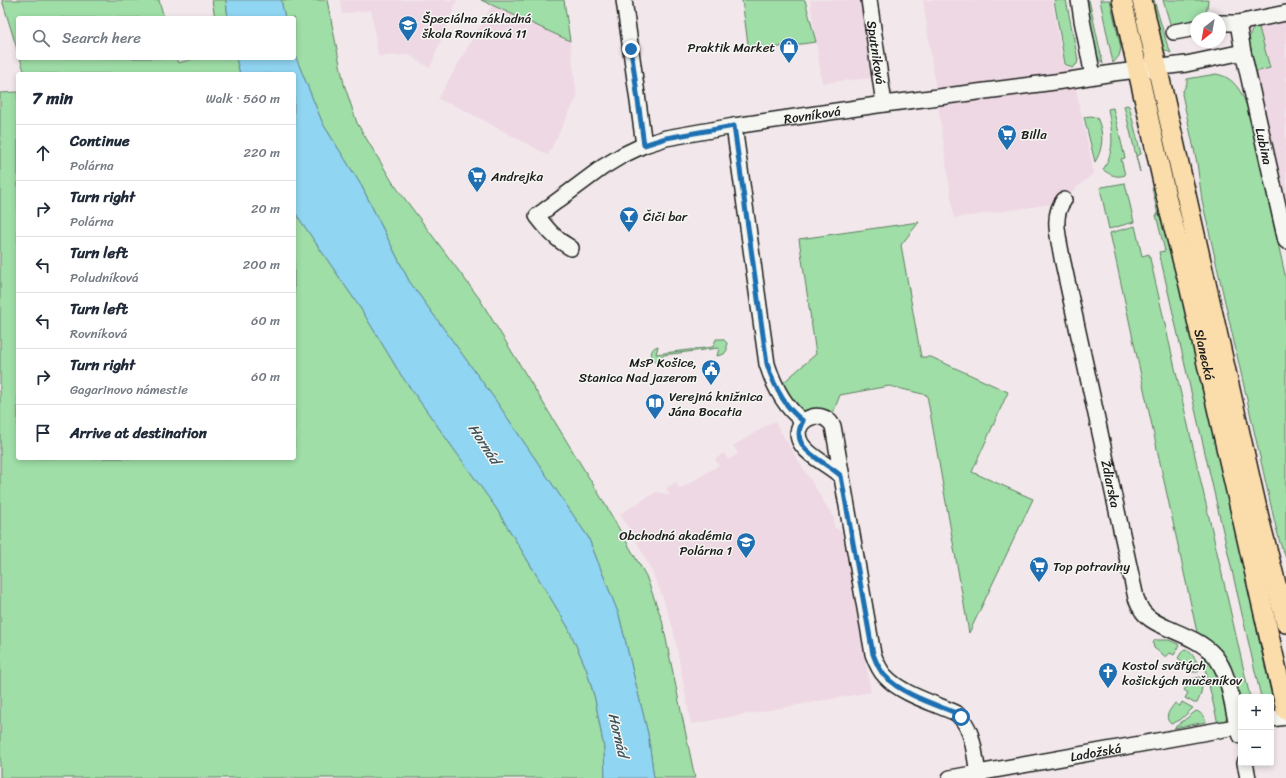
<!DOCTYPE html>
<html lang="en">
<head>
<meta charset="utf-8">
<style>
	body { margin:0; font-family:Sriracha,sans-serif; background:#f2f2f3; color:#1f2937 }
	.controls { position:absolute; right:12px; bottom:12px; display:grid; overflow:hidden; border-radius:4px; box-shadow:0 2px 6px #0003 }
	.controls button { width:36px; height:36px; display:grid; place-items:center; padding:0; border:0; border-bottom:1px solid #e0e1e3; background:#fff; color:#1f2937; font:20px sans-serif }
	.compass { position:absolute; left:1190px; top:12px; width:36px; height:36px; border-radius:50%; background:#fff; box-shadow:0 2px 6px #0003; rotate:211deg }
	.stop { position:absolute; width:12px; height:12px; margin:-9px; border:3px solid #1f6fb2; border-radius:50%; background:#fff }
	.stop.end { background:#1f6fb2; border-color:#fff; box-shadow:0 1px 4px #0008 }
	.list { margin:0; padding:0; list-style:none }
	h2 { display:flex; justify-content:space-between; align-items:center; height:52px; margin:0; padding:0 16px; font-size:17px }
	h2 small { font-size:13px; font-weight:400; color:#747a83 }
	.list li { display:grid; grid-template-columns:26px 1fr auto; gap:12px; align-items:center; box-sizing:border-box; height:56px; padding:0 16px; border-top:1px solid #e0e1e3 }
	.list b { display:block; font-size:15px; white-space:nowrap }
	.list p { margin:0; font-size:13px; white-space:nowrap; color:#747a83 }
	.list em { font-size:13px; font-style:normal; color:#747a83 }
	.icon { flex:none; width:22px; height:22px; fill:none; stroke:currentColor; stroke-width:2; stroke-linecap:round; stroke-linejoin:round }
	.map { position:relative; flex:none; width:1286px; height:778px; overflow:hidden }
	.search { position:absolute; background:#fff; box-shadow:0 2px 6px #0003; left:16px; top:16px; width:280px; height:44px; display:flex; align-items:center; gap:10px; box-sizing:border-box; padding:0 14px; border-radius:4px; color:#747a83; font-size:15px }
	.panel { position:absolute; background:#fff; box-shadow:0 2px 6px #0003; left:16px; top:72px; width:280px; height:388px; border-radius:4px }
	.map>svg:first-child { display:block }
	.built { fill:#eed8e3 }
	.green { fill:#9fdea7; stroke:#5e7d62 }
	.water { fill:#90d5f1; stroke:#628b9c }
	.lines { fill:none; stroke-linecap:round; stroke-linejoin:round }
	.minor-casing { stroke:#1c1c1c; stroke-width:18 }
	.major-casing { stroke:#1c1c1c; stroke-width:22 }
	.minor { stroke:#f6f6f2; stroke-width:15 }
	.major { stroke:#faddab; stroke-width:19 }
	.route { stroke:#1f6fb2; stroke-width:5 }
	.labels { text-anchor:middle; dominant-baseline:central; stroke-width:3; stroke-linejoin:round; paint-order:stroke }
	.poi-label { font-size:13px; fill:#1c1c1c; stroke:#f6f6f2; text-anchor:start }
	.street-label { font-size:13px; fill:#1c1c1c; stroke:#f6f6f2 }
	.water-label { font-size:14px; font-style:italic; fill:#3f545c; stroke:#f6f6f2 }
</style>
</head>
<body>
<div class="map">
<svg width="1286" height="778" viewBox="0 0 1286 778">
	<rect width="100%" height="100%" fill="#f2e8eb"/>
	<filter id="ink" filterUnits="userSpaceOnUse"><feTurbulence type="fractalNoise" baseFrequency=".025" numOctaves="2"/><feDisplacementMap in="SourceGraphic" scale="8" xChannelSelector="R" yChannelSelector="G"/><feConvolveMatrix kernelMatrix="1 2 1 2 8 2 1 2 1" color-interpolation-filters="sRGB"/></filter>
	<g filter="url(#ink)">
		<g class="built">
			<polygon points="340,0 457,0 430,68 409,55 378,56 371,10 342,14"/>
			<polygon points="810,0 869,0 880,77 822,83"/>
			<polygon points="923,0 1052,0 1063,65 1072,71 1094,173 1073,191 1060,206 1047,205 954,218"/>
			<polygon points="492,5 570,41 577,97 548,155 462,109 438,99"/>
			<polygon points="1286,13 1286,241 1238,23"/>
			<polygon points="774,421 834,518 834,527 842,532 871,692 691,724 673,628 663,598 654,576 637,542 620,514 656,492 670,495 666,488 676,482 680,489 719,465 715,459 724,453 728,460 738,454 733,446"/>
		</g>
		<g class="green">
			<polygon points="2,0 159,0 164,18 18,18 18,52"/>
			<polygon points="212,0 226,0 228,18 215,18"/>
			<polygon points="281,0 327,0 344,84 357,123 393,183 479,298 602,499 646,576 662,620 695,778 654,778 648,734 619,615 588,537 494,398 409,281 361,185 323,124 294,53 294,18 285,18"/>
			<polygon points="481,0 564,0 570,41 492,5"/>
			<polygon points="742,0 805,0 816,42 749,51"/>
			<polygon points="1054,0 1066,0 1078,60 1077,64 1072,68 1065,64"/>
			<polygon points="1084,0 1089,0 1103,64 1098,58"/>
			<polygon points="1100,0 1110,0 1121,48 1119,56 1113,63"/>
			<polygon points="1152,0 1154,0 1167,44 1171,53 1161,48"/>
			<polygon points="1163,0 1208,0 1206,16 1196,18 1195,25 1172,30"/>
			<path d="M1258,24L1270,68L1255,72C1251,56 1242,36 1258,24Z"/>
			<polygon points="20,58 176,58 178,63 197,58 236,58 240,74 25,74"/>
			<path d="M1216,74C1235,77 1242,93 1248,109L1286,279V558L1280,543L1274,519L1202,200L1197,163L1182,94C1183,89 1188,85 1187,79Z"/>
			<polygon points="18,92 18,458 294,458 294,211 361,309 401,375 496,508 568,627 586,668 595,699 604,748 605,778 0,778 0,93"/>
			<polygon points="1127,105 1129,106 1141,154 1136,156 1140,172 1124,106"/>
			<path d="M1113,108L1125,158L1121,159L1125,175C1116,178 1111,175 1103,170C1116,148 1112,133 1108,109Z"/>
			<path d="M1091,116L1097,118L1098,120C1104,134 1103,149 1095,162L1084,117Z"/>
			<polygon points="1125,183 1134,222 1109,229 1100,188 1102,187"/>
			<polygon points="1152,188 1153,188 1164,215 1250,580 1257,631 1273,701 1271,709 1271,697 1261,697 1159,252 1165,251 1156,215 1158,215"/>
			<polygon points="919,222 901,245 921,357 931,357 1008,392 972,472 1033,499 969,633 927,395 889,386 840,395 830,421 808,417 776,389 816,354 799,239"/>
			<polygon points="1135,226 1142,256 1149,254 1250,697 1241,697 1241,708 1198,637 1110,233"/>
			<path d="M716,339H723L727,343V350L724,354L717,356L719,348L663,355L661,363L655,362L653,360C650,354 651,348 658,346L656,354L713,347Z"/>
			<polygon points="1155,640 1169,640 1178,644 1179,647 1174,655 1170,653 1166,657 1154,648 1153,643"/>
			<path d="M1186,649C1193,654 1197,661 1200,669L1198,672H1191L1179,665L1182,661L1178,658L1183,650Z"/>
			<polygon points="1201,651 1216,666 1228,711 1226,719 1222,723 1218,724"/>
			<path d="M1200,677C1204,684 1201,696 1197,703H1194L1185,698L1188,693L1184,690L1192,679Z"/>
			<path d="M1182,702L1193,708L1180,720L1171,724C1163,717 1170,710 1175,703L1180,706Z"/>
			<path d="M1196,711C1201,712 1204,717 1206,721V722L1174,728Z"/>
		</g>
		<g class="water">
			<polygon points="226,0 281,0 285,18 228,18"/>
			<polygon points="294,53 323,124 361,185 409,281 494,398 588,537 619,615 648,734 654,778 605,778 604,748 595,699 586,668 568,627 496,508 401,375 361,309 294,211 294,74 240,74 236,58 294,58"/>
		</g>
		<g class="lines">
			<defs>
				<g id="minor">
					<polyline points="624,0 644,145"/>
					<path id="s1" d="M869,0L884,104"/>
					<polyline points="1079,0 1082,20 1093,76"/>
					<polyline points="1220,23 1238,23 1286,13"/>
					<path id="s2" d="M1238,23L1243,52L1286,241"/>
					<polyline points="1174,32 1196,28"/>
					<path d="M734,126L767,364C774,386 784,407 803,421"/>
					<path id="s3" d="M1064,200C1051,216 1059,239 1062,258L1136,598C1138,603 1140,608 1143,612C1150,621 1161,625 1172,630C1186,636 1203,643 1214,655C1233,677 1230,710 1241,736"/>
					<path id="s4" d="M571,248C555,239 548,230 537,216L603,167L623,155L644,145L666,138L734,126L884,104L1070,80L1113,73L1186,64L1243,52"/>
					<path d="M841,476C829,465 810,457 802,445C787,423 820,404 833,426L873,654C876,662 879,670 885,676C901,694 934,703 956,713C975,728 974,757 979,778"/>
					<polyline points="1271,719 1286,717"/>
					<polyline points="1245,763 1248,778"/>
					<path id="s5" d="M950,778L1241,726"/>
				</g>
				<g id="major">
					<path id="s6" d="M1122,0L1169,209L1189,285L1286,710"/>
					<polyline points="1142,0 1260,522 1286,623"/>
				</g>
			</defs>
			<use href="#minor" class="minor-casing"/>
			<use href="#major" class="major-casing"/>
			<use href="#minor" class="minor"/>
			<use href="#major" class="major"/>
		</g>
	</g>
	<g class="lines" filter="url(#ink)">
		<path class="route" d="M631,49L644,145L666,138L734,126L767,364C774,386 784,407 803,421C787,449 824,460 841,476L873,654C876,662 879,670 885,676C901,694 934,704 956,713L961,717"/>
	</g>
	<defs>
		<symbol id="school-pin" viewBox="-11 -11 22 30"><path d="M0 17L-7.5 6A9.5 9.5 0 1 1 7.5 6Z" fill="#1f6fb2" stroke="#f6f6f2"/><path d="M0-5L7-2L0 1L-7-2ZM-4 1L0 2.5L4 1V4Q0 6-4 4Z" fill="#fff"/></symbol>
		<symbol id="shop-pin" viewBox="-11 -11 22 30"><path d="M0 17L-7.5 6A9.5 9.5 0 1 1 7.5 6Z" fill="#1f6fb2" stroke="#f6f6f2"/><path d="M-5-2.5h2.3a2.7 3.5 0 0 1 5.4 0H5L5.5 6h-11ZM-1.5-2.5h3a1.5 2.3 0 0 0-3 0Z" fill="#fff"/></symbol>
		<symbol id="supermarket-pin" viewBox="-11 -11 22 30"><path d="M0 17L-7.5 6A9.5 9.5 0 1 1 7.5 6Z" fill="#1f6fb2" stroke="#f6f6f2"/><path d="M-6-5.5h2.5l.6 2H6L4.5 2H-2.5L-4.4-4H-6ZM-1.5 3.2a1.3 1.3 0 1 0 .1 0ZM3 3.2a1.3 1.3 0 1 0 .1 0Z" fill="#fff"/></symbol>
		<symbol id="bar-pin" viewBox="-11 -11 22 30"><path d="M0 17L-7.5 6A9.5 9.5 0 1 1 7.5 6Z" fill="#1f6fb2" stroke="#f6f6f2"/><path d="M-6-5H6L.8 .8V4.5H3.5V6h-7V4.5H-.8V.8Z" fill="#fff"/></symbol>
		<symbol id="civic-pin" viewBox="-11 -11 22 30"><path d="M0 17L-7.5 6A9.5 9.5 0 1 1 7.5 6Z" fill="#1f6fb2" stroke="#f6f6f2"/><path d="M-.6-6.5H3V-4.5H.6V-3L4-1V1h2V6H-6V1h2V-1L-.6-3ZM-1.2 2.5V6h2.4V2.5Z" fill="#fff"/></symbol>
		<symbol id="library-pin" viewBox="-11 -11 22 30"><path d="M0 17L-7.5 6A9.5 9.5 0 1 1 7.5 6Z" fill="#1f6fb2" stroke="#f6f6f2"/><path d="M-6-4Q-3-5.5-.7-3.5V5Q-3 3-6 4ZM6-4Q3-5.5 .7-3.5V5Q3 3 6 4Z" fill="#fff"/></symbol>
		<symbol id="church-pin" viewBox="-11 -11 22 30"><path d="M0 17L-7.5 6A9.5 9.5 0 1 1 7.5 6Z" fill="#1f6fb2" stroke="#f6f6f2"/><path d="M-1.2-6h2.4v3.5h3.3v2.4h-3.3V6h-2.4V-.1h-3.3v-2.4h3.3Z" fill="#fff"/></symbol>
	</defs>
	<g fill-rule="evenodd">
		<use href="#school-pin" x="397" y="14" width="22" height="30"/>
		<use href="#shop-pin" x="778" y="36" width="22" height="30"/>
		<use href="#supermarket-pin" x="996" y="123" width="22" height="30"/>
		<use href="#supermarket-pin" x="466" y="165" width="22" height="30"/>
		<use href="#bar-pin" x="618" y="205" width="22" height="30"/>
		<use href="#civic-pin" x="700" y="358" width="22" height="30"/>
		<use href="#library-pin" x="644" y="392" width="22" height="30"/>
		<use href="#school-pin" x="735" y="531" width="22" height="30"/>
		<use href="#supermarket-pin" x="1028" y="555" width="22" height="30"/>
		<use href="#church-pin" x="1097" y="661" width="22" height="30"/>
	</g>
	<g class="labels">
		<g class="poi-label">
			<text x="422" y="18">Špeciálna základná<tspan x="422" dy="15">škola Rovníková 11</tspan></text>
			<text x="775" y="47" text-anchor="end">Praktik Market</text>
			<text x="1021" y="134">Billa</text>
			<text x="491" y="176">Andrejka</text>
			<text x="643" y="216">Čiči bar</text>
			<text x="697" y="362" text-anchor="end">MsP Košice,<tspan x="697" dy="15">Stanica Nad jazerom</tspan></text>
			<text x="669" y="396">Verejná knižnica<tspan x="669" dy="15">Jána Bocatia</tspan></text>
			<text x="732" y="535" text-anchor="end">Obchodná akadémia<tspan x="732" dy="15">Polárna 1</tspan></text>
			<text x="1053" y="566">Top potraviny</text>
			<text x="1122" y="665">Kostol svätých<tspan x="1122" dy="15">košických mučeníkov</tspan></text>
		</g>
		<g class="street-label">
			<text stroke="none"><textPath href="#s1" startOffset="53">Sputniková</textPath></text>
			<text stroke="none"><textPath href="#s4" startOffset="347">Rovníková</textPath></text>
			<text stroke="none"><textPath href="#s2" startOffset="126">Lubina</textPath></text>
			<text stroke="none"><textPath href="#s6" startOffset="364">Slanecká</textPath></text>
			<text stroke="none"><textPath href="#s3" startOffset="291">Ždiarska</textPath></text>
			<text stroke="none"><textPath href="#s5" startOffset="148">Ladožská</textPath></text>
		</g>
		<g class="water-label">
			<text transform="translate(484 444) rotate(57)">Hornád</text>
			<text transform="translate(618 735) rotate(77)">Hornád</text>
		</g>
	</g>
</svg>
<div class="controls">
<button>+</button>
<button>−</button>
</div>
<svg class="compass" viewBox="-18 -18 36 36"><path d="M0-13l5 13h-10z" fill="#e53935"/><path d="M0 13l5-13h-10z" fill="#747a83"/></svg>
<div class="stop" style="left:961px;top:717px"></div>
<div class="stop end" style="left:631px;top:49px"></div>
<div class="search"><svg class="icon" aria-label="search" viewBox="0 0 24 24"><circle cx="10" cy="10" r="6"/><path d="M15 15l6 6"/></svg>Search here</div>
<section class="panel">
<h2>7 min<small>Walk · 560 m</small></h2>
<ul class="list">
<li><svg class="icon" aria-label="ahead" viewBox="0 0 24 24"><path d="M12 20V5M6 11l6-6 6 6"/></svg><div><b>Continue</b><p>Polárna</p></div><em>220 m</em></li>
<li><svg class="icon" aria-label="right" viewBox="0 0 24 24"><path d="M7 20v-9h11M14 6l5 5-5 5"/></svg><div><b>Turn right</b><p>Polárna</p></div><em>20 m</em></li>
<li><svg class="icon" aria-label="left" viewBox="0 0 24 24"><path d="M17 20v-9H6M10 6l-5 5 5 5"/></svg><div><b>Turn left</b><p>Poludníková</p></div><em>200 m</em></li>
<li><svg class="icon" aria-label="left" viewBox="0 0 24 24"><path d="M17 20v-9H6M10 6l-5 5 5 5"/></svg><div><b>Turn left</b><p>Rovníková</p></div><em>60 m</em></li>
<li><svg class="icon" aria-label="right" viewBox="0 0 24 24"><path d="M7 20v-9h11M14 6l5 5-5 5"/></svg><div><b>Turn right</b><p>Gagarinovo námestie</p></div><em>60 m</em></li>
<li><svg class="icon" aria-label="arrive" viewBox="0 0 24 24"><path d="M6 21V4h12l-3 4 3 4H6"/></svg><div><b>Arrive at destination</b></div></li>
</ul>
</section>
</div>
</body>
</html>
